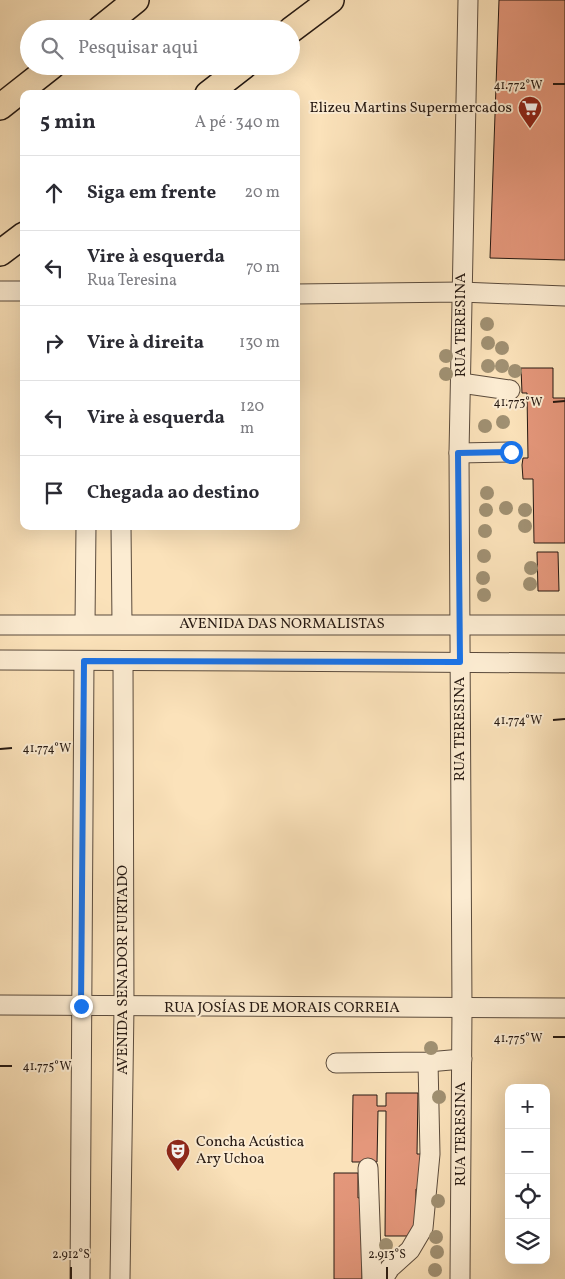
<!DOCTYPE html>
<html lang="pt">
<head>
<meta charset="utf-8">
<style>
	body { margin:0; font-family:Vollkorn,serif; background:#f2f2f3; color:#2b2b33 }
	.controls { position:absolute; right:15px; bottom:15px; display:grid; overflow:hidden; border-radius:10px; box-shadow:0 5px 20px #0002 }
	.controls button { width:45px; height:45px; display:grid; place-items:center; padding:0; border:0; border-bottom:1px solid #e1e1e2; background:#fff; color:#2b2b33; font:25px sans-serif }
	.stop { position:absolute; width:15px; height:15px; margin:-11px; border:4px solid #1a73e8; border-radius:50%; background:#fff }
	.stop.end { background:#1a73e8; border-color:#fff; box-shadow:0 1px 5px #0008 }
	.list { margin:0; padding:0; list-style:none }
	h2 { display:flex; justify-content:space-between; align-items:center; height:65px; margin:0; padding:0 20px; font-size:21px }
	h2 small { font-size:16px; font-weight:400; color:#7c7c81 }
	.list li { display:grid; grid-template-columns:32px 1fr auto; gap:15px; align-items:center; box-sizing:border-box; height:75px; padding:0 20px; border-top:1px solid #e1e1e2 }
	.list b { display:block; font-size:19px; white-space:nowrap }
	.list p { margin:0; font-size:16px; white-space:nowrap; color:#7c7c81 }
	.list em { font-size:16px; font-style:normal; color:#7c7c81 }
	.icon { flex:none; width:28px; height:28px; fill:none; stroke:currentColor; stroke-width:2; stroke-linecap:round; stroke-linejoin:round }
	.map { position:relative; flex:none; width:565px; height:1279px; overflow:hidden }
	.search { position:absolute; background:#fff; box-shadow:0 5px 20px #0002; left:20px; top:20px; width:280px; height:55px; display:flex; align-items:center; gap:12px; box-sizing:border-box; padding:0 18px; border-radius:28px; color:#7c7c81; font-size:19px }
	.panel { position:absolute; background:#fff; box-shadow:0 5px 20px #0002; left:20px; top:90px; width:280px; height:440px; border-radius:10px }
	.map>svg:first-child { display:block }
	.building { fill:#e4977b; stroke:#261912 }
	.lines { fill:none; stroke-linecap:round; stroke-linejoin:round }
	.minor-casing { stroke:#5b4b3c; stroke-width:21 }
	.major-casing { stroke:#261912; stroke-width:28 }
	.minor { stroke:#fcecd2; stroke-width:19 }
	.major { stroke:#fbe2ba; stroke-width:25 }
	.tree { fill:#a09072 }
	.route { stroke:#1a73e8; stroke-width:6 }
	.ticks { fill:none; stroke:#261912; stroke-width:2 }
	.labels { text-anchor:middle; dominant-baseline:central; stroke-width:4; stroke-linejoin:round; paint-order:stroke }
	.poi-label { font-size:15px; fill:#261912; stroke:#fcecd2; text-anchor:end }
	.street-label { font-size:15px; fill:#261912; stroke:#fcecd2 }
	.ticks-label { font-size:12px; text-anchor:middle; fill:#261912; stroke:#fcecd2; stroke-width:4; stroke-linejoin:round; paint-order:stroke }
</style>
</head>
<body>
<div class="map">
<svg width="565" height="1279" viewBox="0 0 565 1279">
	<rect width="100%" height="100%" fill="#fbe2ba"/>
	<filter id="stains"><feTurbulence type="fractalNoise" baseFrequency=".004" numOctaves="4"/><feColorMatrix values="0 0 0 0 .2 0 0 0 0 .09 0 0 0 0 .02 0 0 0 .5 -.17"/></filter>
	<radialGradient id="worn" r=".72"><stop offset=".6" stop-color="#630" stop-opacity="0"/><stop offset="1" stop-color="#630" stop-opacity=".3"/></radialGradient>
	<g class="building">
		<polygon points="499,0 565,0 565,260 490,258"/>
		<polygon points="521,368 553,368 553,398 565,398 565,543 534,543 533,479 523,479 522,465 523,458 528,458 527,393 522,393"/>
		<polygon points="537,552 558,552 559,591 538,591"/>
		<polygon points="386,1093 418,1093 417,1154 422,1154 422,1189 416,1189 416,1236 385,1236 386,1111 378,1111 377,1162 352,1162 353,1095 377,1095 377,1106 386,1106"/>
		<polygon points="334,1173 358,1173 358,1198 362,1197 362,1279 334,1279"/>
	</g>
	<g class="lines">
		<defs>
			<g id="minor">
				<polyline points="0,291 24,291"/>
				<polyline points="296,294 461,292 565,296"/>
				<polyline points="461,383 510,390"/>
				<polyline points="459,453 511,452"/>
				<polyline points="121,526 122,624"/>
				<polyline points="85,624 86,526"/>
				<polyline points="0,625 565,625"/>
				<path d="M0,660C188,661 377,661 565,663"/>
				<polyline points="0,1005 565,1008"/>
				<polyline points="336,1063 428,1062 462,1059"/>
				<polyline points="368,1168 372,1279"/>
				<polyline points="80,1279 84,661"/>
				<polyline points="120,1279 124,1007 123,662"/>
				<polyline points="383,1279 390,1268 410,1250 423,1228 430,1154 428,1062"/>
				<polyline points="460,1279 462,1009 459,453 468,0"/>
			</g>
			<g id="major">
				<polyline points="100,29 136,0"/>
				<polyline points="291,30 331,0"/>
				<polyline points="208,94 244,66"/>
				<polyline points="0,107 52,66"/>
				<polyline points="0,253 24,235"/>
			</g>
		</defs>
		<use href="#minor" class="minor-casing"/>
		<use href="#major" class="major-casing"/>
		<use href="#minor" class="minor"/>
		<use href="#major" class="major"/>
	</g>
	<g class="tree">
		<circle cx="487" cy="324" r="7"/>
		<circle cx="488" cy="343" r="7"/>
		<circle cx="502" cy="348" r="7"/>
		<circle cx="446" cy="356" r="7"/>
		<circle cx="488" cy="366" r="7"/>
		<circle cx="502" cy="366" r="7"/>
		<circle cx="515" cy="371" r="7"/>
		<circle cx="446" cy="374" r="7"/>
		<circle cx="503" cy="422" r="7"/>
		<circle cx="485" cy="426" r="7"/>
		<circle cx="487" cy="493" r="7"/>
		<circle cx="506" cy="508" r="7"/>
		<circle cx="486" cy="510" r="7"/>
		<circle cx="525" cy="510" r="7"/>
		<circle cx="525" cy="526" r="7"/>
		<circle cx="485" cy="531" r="7"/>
		<circle cx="484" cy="556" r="7"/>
		<circle cx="531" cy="568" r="7"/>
		<circle cx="483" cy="578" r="7"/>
		<circle cx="530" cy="584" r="7"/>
		<circle cx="484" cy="595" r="7"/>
		<circle cx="431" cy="1048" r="7"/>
		<circle cx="439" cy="1097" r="7"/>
		<circle cx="438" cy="1201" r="7"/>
		<circle cx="436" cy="1237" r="7"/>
		<circle cx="386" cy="1245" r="7"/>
		<circle cx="437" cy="1252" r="7"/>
		<circle cx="435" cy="1270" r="7"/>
	</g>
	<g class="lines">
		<polyline class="route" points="81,1006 84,661 460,662 458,453 511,452"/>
	</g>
	<path class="ticks" d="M553,84H565M553,402L565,401M553,720L565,719M0,749L12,748M553,1037H565M0,1066H12M71,1267V1279M387,1267V1279"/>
	<defs>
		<symbol id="supermarket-pin" viewBox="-11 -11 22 30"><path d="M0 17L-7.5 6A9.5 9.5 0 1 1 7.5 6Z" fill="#8f2418" stroke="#fcecd2"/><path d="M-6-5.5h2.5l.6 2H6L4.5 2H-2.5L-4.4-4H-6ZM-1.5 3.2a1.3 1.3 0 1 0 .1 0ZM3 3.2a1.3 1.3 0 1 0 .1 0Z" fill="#fff"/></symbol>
		<symbol id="theatre-pin" viewBox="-11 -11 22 30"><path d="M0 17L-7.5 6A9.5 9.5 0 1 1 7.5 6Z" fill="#8f2418" stroke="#fcecd2"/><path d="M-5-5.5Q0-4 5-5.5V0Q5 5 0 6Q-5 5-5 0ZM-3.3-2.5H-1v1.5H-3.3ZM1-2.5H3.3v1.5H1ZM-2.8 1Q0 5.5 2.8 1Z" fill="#fff"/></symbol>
	</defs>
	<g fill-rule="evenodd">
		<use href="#supermarket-pin" x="516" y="94" width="28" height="38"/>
		<use href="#theatre-pin" x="164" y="1137" width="28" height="38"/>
	</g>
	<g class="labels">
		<g class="poi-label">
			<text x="512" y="108">Elizeu Martins Supermercados</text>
			<text x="196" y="1142" text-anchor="start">Concha Acústica<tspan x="196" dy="17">Ary Uchoa</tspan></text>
		</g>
		<g class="street-label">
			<text transform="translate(461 325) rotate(-90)">RUA TERESINA</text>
			<text x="282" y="624">AVENIDA DAS NORMALISTAS</text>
			<text transform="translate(460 729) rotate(-90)">RUA TERESINA</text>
			<text transform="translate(123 970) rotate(-90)">AVENIDA SENADOR FURTADO</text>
			<text x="282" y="1008">RUA JOSÍAS DE MORAIS CORREIA</text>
			<text transform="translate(461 1134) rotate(-90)">RUA TERESINA</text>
		</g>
	</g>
	<g class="ticks-label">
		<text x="518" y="89">41.772°W</text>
		<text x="518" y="406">41.773°W</text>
		<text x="518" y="724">41.774°W</text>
		<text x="47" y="752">41.774°W</text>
		<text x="518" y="1042">41.775°W</text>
		<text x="47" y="1070">41.775°W</text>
		<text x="71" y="1258">2.912°S</text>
		<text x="387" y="1258">2.913°S</text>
	</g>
	<rect width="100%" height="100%" filter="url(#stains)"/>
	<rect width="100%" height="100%" fill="url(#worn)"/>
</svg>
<div class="controls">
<button>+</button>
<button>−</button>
<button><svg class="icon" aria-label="locate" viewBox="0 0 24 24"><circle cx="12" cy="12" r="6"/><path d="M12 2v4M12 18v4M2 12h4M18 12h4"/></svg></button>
<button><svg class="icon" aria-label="layers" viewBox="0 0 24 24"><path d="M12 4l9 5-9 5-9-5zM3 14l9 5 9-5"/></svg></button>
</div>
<div class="stop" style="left:511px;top:452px"></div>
<div class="stop end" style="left:81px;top:1006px"></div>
<div class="search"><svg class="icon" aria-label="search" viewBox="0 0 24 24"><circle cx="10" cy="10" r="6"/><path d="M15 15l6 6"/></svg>Pesquisar aqui</div>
<section class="panel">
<h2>5 min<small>A pé · 340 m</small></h2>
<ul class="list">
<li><svg class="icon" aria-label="ahead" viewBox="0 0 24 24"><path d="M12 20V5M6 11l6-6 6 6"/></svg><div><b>Siga em frente</b></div><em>20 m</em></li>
<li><svg class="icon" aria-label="left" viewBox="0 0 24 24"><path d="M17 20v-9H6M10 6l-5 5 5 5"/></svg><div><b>Vire à esquerda</b><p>Rua Teresina</p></div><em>70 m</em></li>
<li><svg class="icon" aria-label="right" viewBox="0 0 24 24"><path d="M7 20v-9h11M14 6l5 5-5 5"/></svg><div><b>Vire à direita</b></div><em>130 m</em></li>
<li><svg class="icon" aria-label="left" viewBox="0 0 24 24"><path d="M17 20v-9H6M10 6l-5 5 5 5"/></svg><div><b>Vire à esquerda</b></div><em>120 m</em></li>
<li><svg class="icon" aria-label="arrive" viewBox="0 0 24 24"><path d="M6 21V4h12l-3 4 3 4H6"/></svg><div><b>Chegada ao destino</b></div></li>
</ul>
</section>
</div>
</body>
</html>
